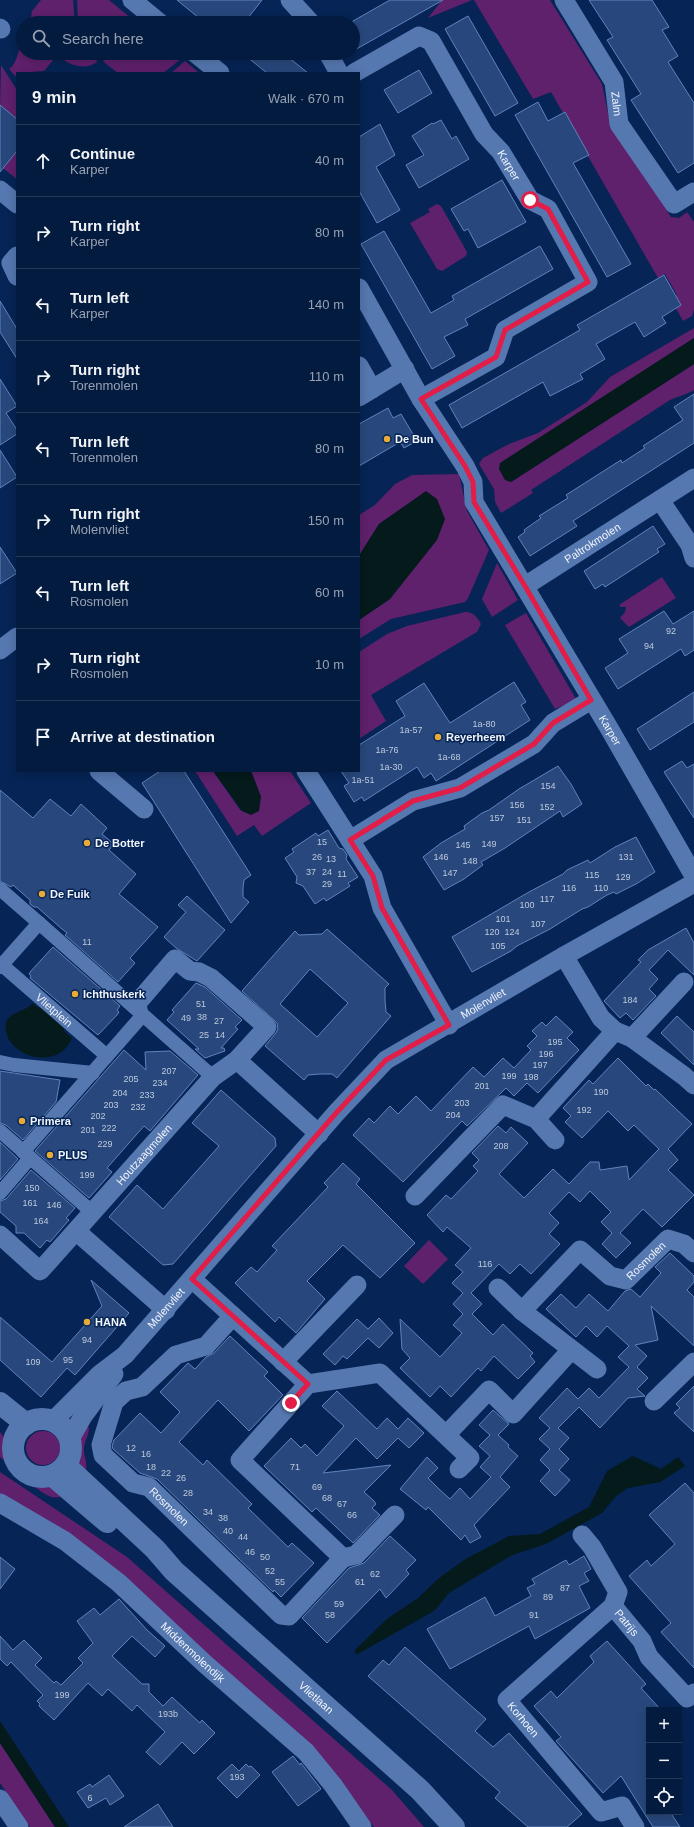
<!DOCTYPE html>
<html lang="en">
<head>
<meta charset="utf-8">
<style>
	body { margin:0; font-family:Arial,sans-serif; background:#0d2447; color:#f1f3f6 }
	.controls { position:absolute; right:12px; bottom:12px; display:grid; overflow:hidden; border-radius:0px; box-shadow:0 2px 10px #0003 }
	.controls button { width:36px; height:36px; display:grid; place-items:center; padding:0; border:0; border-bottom:1px solid #253959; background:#041b40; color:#f1f3f6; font:20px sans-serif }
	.stop { position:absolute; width:12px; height:12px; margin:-9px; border:3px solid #e11d48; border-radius:50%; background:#fff }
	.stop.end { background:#e11d48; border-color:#fff; box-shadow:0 1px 4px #0008 }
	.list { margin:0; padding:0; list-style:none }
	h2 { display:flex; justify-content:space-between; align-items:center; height:52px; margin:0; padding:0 16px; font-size:17px }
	h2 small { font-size:13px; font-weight:400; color:#97a1b1 }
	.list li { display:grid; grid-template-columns:26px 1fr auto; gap:12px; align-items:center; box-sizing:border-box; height:72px; padding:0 16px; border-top:1px solid #253959 }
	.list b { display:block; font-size:15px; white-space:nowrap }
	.list p { margin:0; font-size:13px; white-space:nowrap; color:#97a1b1 }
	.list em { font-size:13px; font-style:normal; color:#97a1b1 }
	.icon { flex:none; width:22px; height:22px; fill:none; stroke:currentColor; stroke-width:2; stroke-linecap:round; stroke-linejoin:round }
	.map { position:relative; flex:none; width:694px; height:1827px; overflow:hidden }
	.search { position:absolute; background:#041b40; box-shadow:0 2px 10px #0003; left:16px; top:16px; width:344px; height:44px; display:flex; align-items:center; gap:10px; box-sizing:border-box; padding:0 14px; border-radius:22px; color:#97a1b1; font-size:15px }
	.panel { position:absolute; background:#041b40; box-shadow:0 2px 10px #0003; left:16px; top:72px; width:344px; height:700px; border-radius:0px }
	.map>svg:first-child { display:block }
	.green { fill:#5f206c }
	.water { fill:#041a1b }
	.building { fill:#28487d; stroke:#6083bc; fill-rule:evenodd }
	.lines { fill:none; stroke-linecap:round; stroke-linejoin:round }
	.pedestrian { stroke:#5578b0; stroke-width:14 }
	.minor { stroke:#5578b0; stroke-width:19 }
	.tertiary { stroke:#5578b0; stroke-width:22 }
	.route { stroke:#e11d48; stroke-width:5 }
	.poi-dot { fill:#e7ac37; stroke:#062455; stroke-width:1.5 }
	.labels { text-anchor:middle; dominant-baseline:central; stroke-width:3; stroke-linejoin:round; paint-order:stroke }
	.number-label { font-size:9px; fill:#bec9dc }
	.street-label { font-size:11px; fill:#f0f4fb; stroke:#062455 }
	.poi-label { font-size:11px; font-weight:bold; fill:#f0f4fb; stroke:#062455; text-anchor:start }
</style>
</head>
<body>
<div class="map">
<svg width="694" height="1827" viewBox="0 0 694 1827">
	<rect width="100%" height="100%" fill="#062455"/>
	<g class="green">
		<polygon points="41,0 73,0 75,23 30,23 32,11"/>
		<polygon points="77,0 109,0 137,23 78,23"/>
		<polygon points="442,0 472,0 428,18"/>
		<polygon points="474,0 550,0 602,84 609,118 671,217 679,218 687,212 694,222 694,309 692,316 683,321 671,299 677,295 665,274 658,278 551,92 533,99"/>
		<path d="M23,42V53H59L44,71L17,73V76H15L9,69C18,63 17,50 23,42Z"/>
		<path d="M65,53H94L97,62C87,69 76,67 65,61Z"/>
		<polygon points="98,53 174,53 181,59 163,73 118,73 105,63"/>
		<polygon points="185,61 199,73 171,73"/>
		<polygon points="1,65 17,90 17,121 0,108"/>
		<polygon points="17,145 17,179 0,166"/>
		<polygon points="437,204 441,206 467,252 466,256 442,271 437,269 410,223 430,212 428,209"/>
		<path d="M694,328V338L587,408L511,482L694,364V390C686,395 678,396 670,400L531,490L533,493L501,513L495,502L494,489L479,464L483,458L507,445L538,433L587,402L610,377Z"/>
		<polygon points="459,474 467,511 489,550 468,598 465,602 391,619 359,639 359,620 390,599 426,492 379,524 359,556 359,515 375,505 395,484 412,475"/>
		<polygon points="497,563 518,600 492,617 482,599"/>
		<polygon points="662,577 676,598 629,627 620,618 625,612 626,607 621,607 619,605"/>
		<path d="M465,612C474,612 477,617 481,624L477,632L371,695L386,721L359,739V652L387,634L407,626Z"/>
		<polygon points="526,613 576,699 570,703 555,709 505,625"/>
		<polygon points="195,771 213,771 241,811 261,797 251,771 290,771 311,803 262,836 254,825 237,836"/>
		<polygon points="429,1240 448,1259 423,1284 404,1266"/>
		<path d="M88,1425C91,1433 85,1439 84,1447C83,1455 88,1463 86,1470L78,1464C75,1447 79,1439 88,1425Z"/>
		<circle cx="43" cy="1448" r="17"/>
		<polygon points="0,1432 7,1441 10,1460 7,1463 0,1457"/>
		<polygon points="0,1472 127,1557 392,1790 424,1827 374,1827 313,1753 0,1498"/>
		<path d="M35,1482L46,1483L63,1496C51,1501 42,1492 32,1485Z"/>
		<polygon points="0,1743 55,1827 30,1827 0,1783"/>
	</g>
	<g class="water">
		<polygon points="694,338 694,364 511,482 505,480 499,469 500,463"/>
		<polygon points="426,491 437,499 445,519 437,540 390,599 359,620 360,554 379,524"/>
		<polygon points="213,771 251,771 261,797 259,811 251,815 242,811"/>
		<path d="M33,1003L37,1007L47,1009L62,1022L65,1032L72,1038C58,1074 0,1055 6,1022C12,1011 25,1012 33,1003Z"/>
		<polygon points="633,1456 661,1469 678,1457 685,1466 660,1482 628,1488 616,1496 602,1513 546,1544 512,1555 449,1593 434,1611 356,1655 355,1650 388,1618 417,1599 438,1579 464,1560 509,1536 540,1534 589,1507 607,1471"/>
		<polygon points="0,1721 69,1827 55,1827 0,1743"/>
	</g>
	<g class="building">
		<polygon points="177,0 262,0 244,23 205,23"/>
		<polygon points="390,0 443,0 353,51 353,21"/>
		<polygon points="589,0 652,0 669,27 662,30 678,56 668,62 694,103 694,163 678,173 631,100 641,94 607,40 613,37"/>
		<polygon points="468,16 518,103 495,116 445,29"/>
		<polygon points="242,53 283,53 308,73 267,73"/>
		<polygon points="419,70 432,93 398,113 384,90"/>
		<polygon points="538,102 548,121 565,112 589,155 573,163 631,264 607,277 515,115"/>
		<polygon points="0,105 17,119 17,151 0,172"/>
		<polygon points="441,120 452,139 456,136 469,159 419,188 406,165 424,155 412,136 432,123 433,124"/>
		<polygon points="380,124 395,155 376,167 400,210 377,223 359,191 359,137"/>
		<polygon points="502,180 526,222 478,248 468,229 464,231 451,209"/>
		<polygon points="384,231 431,313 454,300 452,296 540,246 553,269 465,319 468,325 444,337 455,356 432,369 361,244"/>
		<polygon points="664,275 681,305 662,317 666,323 644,337 635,322 596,344 605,359 580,374 583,379 550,396 543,382 462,428 449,405 580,330 577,325"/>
		<polygon points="0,301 17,329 17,359 0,332"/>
		<polygon points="0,379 17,406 6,413 17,430 17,434 0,445"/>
		<polygon points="694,394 694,443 573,521 577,526 530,556 518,537 525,532 524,530 541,518 539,516 568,498 566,495 621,460 622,463 645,448 643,446 683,420 674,407"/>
		<polygon points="388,408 393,418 401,414 417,441 404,448 400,442 359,466 359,424"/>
		<polygon points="0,450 17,477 0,488"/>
		<polygon points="653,526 665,544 657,549 659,552 605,587 603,584 595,589 584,571"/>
		<polygon points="0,547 17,573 0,584"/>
		<polygon points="664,611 673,624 694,611 694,650 685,656 681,649 618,689 605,668 628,653 619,639"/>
		<polygon points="514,682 526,702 521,705 530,720 436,781 431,773 424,778 417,767 364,801 362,797 354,802 344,786 349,783 341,771 359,771 359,745 405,716 396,701 424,683 450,723"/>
		<polygon points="694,692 694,722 650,750 637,729"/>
		<polygon points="682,761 687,768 694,764 694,818 664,772"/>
		<polygon points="558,766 571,784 582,804 563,817 560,811 505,848 481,862 483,865 464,879 444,890 423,857 441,843 465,829 464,826 482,813 489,810 519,789"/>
		<polygon points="160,771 184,771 251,875 244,880 243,888 243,897 249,902 231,923 142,783"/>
		<polygon points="0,790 33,818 50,799 71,816 81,804 107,828 102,834 114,844 109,850 136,874 119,894 158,927 130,958 135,963 118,982 65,935 67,933 62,929 37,907 34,907 30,904 30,900 13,885 11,887 0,881"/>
		<polygon points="328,830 339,848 343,849 347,855 346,859 358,877 348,883 350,886 326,901 324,898 315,904 303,886 296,883 297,877 285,858 294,852 292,849 316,833 318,836"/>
		<polygon points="636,837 655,872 636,884 616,894 614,892 607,895 588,907 582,909 550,929 517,946 511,951 472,972 452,937 529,892 563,874 567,870 588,860 590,863 615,847"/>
		<polygon points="187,896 225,930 197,961 176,948 164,937 186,912 178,905"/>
		<polygon points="686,928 694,943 694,975 668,950 649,970 658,979 649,989 656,996 633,1020 626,1013 620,1018 604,1001 641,962 638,960 648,950"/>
		<path d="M327,929L389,984L385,988V1000L386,1012L391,1016L337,1078L332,1074H320L308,1075L304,1080L265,1046L275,1034L278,1029L277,1023L242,991L295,931L299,935L322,934ZM310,969L348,1003L317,1037L280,1004Z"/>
		<polygon points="53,947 120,1006 117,1010 119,1012 117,1015 98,1035 30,978 31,976 29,974 31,971"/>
		<polygon points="196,983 205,987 242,1020 235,1027 238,1029 221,1048 224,1048 225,1051 205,1058 195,1049 199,1049 167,1020 174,1012 172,1010"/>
		<polygon points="556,1016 573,1032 567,1038 579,1050 574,1055 538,1093 527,1083 514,1096 506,1088 467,1126 462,1121 403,1182 353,1135 369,1118 374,1123 390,1106 398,1114 416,1096 431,1111 473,1067 484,1077 503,1058 514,1068 531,1050 527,1046 537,1036 532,1031 542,1022 546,1026"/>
		<polygon points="677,1016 694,1032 694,1065 661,1033"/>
		<polygon points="124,1050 146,1070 145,1052 170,1051 198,1075 150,1131 144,1126 107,1168 112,1172 89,1198 35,1151"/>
		<polygon points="618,1058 646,1086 648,1084 654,1090 655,1089 692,1124 668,1149 678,1160 668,1170 694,1195 662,1227 643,1209 620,1233 631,1243 616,1258 602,1244 612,1233 601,1222 611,1212 590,1191 580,1202 569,1192 549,1213 559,1223 549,1234 560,1244 531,1274 520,1264 510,1274 499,1264 471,1293 482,1304 472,1314 493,1335 503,1324 533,1353 530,1356 535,1362 518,1379 494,1356 481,1371 478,1368 451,1397 440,1386 430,1397 400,1368 410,1358 402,1349 400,1319 440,1357 462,1333 453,1325 463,1314 453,1304 463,1293 452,1283 463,1272 455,1265 471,1248 447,1227 443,1232 427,1215 446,1195 451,1199 478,1171 473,1166 479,1160 472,1153 498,1126 506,1133 511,1127 528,1143 499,1174 524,1198 553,1169 569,1184 590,1162 599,1162 600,1170 627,1166 629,1180 659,1149 634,1125 628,1131 608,1111 582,1138 565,1122 571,1116 563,1108 589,1080 593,1084"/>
		<polygon points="0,1071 60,1080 56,1102 23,1140 6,1125 0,1123"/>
		<polygon points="221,1090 275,1138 276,1146 173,1264 163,1265 109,1217 137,1185 163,1209 219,1146 192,1123"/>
		<polygon points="0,1142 18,1159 0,1180"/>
		<polygon points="343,1163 360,1179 356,1184 415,1243 380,1278 343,1245 307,1281 325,1299 296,1333 279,1317 275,1322 235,1283 251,1267 257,1272 277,1250 272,1246 328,1187 324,1183"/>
		<polygon points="31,1170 75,1208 66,1218 69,1220 50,1242 47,1240 40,1248 24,1233 16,1233 16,1226 0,1212 0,1201 6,1199"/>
		<polygon points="670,1253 694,1276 694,1282 687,1290 694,1297 694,1346 651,1306 658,1340 635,1345 647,1356 637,1367 648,1378 637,1389 645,1396 628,1398 600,1428 579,1407 558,1428 569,1438 559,1449 569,1459 559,1470 570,1480 555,1496 540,1481 550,1470 540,1460 550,1449 539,1439 550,1428 539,1418 567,1388 578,1399 589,1388 599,1398 629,1367 618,1357 629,1346 607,1326 597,1337 586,1326 576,1337 546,1309 561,1294 576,1308 589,1294 608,1311 625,1291 631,1289 640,1297 661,1273 655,1267"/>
		<polygon points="91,1280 129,1313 75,1375 67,1368 41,1397 0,1360 0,1317 52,1362 102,1306"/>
		<polygon points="379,1318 393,1333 379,1348 368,1338 347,1359 343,1356 335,1365 323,1354 357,1319 368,1329"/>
		<polygon points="230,1336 268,1372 264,1376 283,1395 249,1431 218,1400 179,1442 203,1465 207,1460 252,1504 248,1508 288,1547 292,1543 314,1563 281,1597 274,1590 273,1592 157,1479 140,1473 113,1449 112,1446 114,1440 140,1413 161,1433 180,1412 160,1392 188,1363 195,1369 206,1357 214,1353"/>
		<polygon points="694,1386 694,1432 674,1413 680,1408 676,1404"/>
		<polygon points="337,1391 377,1429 387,1418 398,1429 408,1418 424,1433 409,1448 398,1438 377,1459 356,1438 323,1473 391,1465 364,1492 374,1501 376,1504 372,1508 380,1515 353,1543 316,1508 312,1512 264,1466 291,1438 301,1448 305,1444 317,1456 344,1426 322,1406"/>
		<polygon points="493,1410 509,1424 498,1435 509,1445 508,1447 518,1456 500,1477 510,1487 474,1525 481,1537 470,1543 465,1535 461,1540 428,1507 426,1510 400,1489 427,1457 438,1468 428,1478 439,1489 450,1499 460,1488 470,1499 491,1477 480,1467 490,1456 479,1446 490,1435 479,1425"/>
		<polygon points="685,1483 694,1493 694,1668 661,1632 671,1623 629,1576 647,1560 651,1566 675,1544 649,1515"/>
		<polygon points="390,1536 416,1560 406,1570 409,1574 386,1598 380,1589 327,1643 302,1618 349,1568 364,1563"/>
		<polygon points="584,1556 591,1569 584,1573 589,1581 579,1586 590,1608 535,1639 529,1626 450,1669 427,1629 485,1597 495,1616 531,1596 527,1588 535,1584 532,1579 566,1560 569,1565"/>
		<polygon points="0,1557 15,1569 0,1589"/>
		<polygon points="119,1599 147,1630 165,1646 155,1657 132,1636 112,1656 142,1684 149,1684 149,1692 163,1706 172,1697 200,1723 202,1720 215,1733 194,1754 182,1742 160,1765 146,1752 165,1732 137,1705 132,1711 108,1689 102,1696 88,1683 54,1720 39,1706 40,1704 37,1701 43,1695 11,1662 7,1666 0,1659 0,1636 13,1650 24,1640 42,1658 35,1665 54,1683 56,1681 61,1685 83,1663 78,1658 93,1643 77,1621 94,1608 100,1615"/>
		<polygon points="607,1641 646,1684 641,1688 661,1710 649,1710 649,1812 670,1812 680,1827 653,1827 621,1776 603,1793 556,1741 561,1737 534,1706 551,1691 557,1698 594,1662 590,1656"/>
		<polygon points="405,1647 486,1719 475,1731 493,1747 509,1733 582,1814 567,1827 528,1827 495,1798 500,1792 368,1676 383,1660 389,1665"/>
		<polygon points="293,1756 300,1765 301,1763 321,1789 298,1806 272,1772"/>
		<polygon points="232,1764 239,1771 246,1764 249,1767 251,1766 260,1775 237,1798 217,1778"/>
		<polygon points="109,1775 124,1796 110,1805 106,1798 88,1808 77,1792 90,1784 92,1787"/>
		<polygon points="158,1804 173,1827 124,1827"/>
	</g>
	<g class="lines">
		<g class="pedestrian">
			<polyline points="0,889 39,923 0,967"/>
			<polyline points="39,923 213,1077"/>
			<path id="s1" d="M2,965L107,1056"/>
			<polyline points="0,1062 14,1065 93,1073"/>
			<polyline points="0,1131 92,1212"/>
			<polyline points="23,1152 142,1016 140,1007"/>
			<polyline points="0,1193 30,1158"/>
		</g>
		<g class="minor">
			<polyline points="132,0 160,23"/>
			<polyline points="290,0 311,23"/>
			<path id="s2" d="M564,0L614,82L619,124L674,204L694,192"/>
			<polyline points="0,28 1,29"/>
			<polyline points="195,53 220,73"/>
			<polyline points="328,53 339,73"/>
			<path id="s3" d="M354,73L419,36L431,41L484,134L501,152L530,200L548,209L588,282L505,330L496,357L421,399"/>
			<polyline points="0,190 17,204"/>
			<polyline points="17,256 11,263 17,276"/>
			<path id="s4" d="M359,288L421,399L465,466L473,482L474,502L609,728L694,876"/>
			<polyline points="359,366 372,389"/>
			<polyline points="359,397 405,369"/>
			<polyline points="660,500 690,545 694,558"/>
			<path id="s5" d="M525,586L694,478"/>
			<polyline points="0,650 17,637"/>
			<polyline points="99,771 144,809"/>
			<polyline points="306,771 373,876 382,908 449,1025"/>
			<polyline points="350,840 413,801 460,788 534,744 553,723 591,700"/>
			<polyline points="564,956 601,1018 615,1031 632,1038 684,1076 694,1085"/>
			<polyline points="632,1038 684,982"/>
			<polyline points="237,1060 319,1134"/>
			<polyline points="536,1119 615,1031"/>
			<polyline points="415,1196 503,1105 536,1119 555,1140"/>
			<polyline points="76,1231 166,1310"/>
			<path id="s6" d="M0,1235L40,1271L213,1077L237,1060L267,1027L211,978L199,972L190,971L175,959L139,1001"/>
			<polyline points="192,1279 233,1316"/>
			<polyline points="498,1288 522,1311 597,1369"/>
			<path id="s7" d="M522,1311L580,1250L610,1276L626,1280L668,1239L684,1244L694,1253"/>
			<polyline points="283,1362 357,1285"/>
			<path id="s8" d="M308,1384L233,1316L206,1346L176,1355L142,1387L126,1391L114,1402L101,1445L103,1455L133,1483L149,1487L281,1615L289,1616L343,1558L240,1460L308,1384L380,1373L470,1458L459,1469"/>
			<polyline points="654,1401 694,1362"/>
			<path id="s9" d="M53,1421L100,1374L125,1355L337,1112L386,1060L564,956L694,883"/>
			<polyline points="446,1435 489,1390 513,1414 571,1350"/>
			<polyline points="70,1439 83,1416 114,1374"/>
			<path id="s10" d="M0,1503L65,1541L119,1583L204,1663L306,1752L333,1785L362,1827"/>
			<path id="s11" d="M582,1535L592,1547L618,1592L613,1606L642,1641L649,1657L687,1698L694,1693"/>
			<polyline points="343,1558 356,1555 395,1515"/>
			<path id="s12" d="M613,1606L507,1700L601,1812L622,1806L635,1827"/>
			<polyline points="0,1799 19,1827"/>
		</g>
		<g class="tertiary">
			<polyline points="0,1403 26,1424"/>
			<circle cx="42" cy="1448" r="29"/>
			<path id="s13" d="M66,1466L155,1549L174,1571L420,1790L454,1827"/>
			<polyline points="53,1476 107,1522"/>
		</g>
	</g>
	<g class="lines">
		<polyline class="route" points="291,1403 308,1384 192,1279 337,1112 386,1060 449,1025 382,908 373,876 350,840 413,801 460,788 534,744 553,723 591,700 525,586 474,502 473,482 465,466 421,399 496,357 505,330 588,282 548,209 530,200"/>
	</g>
	<g class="poi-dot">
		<circle cx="387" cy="439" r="4"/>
		<circle cx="438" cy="737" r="4"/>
		<circle cx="87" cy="843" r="4"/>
		<circle cx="42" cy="894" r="4"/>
		<circle cx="75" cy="994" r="4"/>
		<circle cx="22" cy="1121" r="4"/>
		<circle cx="50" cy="1155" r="4"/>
		<circle cx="87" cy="1322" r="4"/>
	</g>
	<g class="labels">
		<g class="number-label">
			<text x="671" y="631">92</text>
			<text x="649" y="646">94</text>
			<text x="484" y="724">1a-80</text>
			<text x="411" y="730">1a-57</text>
			<text x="387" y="750">1a-76</text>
			<text x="449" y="757">1a-68</text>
			<text x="391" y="767">1a-30</text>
			<text x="363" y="780">1a-51</text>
			<text x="548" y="786">154</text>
			<text x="517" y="805">156</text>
			<text x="547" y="807">152</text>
			<text x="497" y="818">157</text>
			<text x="524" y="820">151</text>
			<text x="322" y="842">15</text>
			<text x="489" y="844">149</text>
			<text x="463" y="845">145</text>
			<text x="317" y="857">26</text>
			<text x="441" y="857">146</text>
			<text x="626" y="857">131</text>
			<text x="331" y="859">13</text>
			<text x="470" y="861">148</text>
			<text x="311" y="872">37</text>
			<text x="327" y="872">24</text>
			<text x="450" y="873">147</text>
			<text x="342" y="874">11</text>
			<text x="592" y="875">115</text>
			<text x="623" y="877">129</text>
			<text x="327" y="884">29</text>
			<text x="569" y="888">116</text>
			<text x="601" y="888">110</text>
			<text x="547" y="899">117</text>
			<text x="527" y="905">100</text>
			<text x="503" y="919">101</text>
			<text x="538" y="924">107</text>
			<text x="492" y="932">120</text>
			<text x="512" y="932">124</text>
			<text x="87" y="942">11</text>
			<text x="498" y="946">105</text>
			<text x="630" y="1000">184</text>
			<text x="201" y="1004">51</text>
			<text x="202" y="1017">38</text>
			<text x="186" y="1018">49</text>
			<text x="219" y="1021">27</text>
			<text x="204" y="1035">25</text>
			<text x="220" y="1035">14</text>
			<text x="555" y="1042">195</text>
			<text x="546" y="1054">196</text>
			<text x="540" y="1065">197</text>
			<text x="169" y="1071">207</text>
			<text x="509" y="1076">199</text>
			<text x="531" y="1077">198</text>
			<text x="131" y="1079">205</text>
			<text x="160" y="1083">234</text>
			<text x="482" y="1086">201</text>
			<text x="601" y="1092">190</text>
			<text x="120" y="1093">204</text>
			<text x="147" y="1095">233</text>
			<text x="462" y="1103">203</text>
			<text x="111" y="1105">203</text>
			<text x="138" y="1107">232</text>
			<text x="584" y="1110">192</text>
			<text x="453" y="1115">204</text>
			<text x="98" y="1116">202</text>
			<text x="109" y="1128">222</text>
			<text x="88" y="1130">201</text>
			<text x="105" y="1144">229</text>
			<text x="501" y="1146">208</text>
			<text x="87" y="1175">199</text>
			<text x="32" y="1188">150</text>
			<text x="30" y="1203">161</text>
			<text x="54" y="1205">146</text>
			<text x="41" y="1221">164</text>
			<text x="485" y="1264">116</text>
			<text x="87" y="1340">94</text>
			<text x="68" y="1360">95</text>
			<text x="33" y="1362">109</text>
			<text x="131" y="1448">12</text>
			<text x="146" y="1454">16</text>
			<text x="151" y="1467">18</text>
			<text x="295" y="1467">71</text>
			<text x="166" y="1473">22</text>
			<text x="181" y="1478">26</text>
			<text x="317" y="1487">69</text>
			<text x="188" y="1493">28</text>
			<text x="327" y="1498">68</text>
			<text x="342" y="1504">67</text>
			<text x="208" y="1512">34</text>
			<text x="352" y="1515">66</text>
			<text x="223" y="1518">38</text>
			<text x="228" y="1531">40</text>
			<text x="243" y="1537">44</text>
			<text x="250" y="1552">46</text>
			<text x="265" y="1557">50</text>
			<text x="270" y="1571">52</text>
			<text x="375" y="1574">62</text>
			<text x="280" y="1582">55</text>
			<text x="360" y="1582">61</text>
			<text x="565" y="1588">87</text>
			<text x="548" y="1597">89</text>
			<text x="339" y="1604">59</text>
			<text x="330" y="1615">58</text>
			<text x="534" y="1615">91</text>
			<text x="62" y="1695">199</text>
			<text x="168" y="1714">193b</text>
			<text x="237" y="1777">193</text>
			<text x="90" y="1798">6</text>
		</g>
		<g class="street-label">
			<text stroke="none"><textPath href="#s2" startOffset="118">Zalm</textPath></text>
			<text stroke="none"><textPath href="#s3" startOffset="235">Karper</textPath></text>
			<text stroke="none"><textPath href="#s5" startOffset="80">Paltrokmolen</textPath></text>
			<text stroke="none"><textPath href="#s4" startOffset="511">Karper</textPath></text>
			<text stroke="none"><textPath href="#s9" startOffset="604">Molenvliet</textPath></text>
			<text stroke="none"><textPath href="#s1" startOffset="69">Vlietplein</textPath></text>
			<text stroke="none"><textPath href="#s6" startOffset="210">Houtzaagmolen</textPath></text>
			<text stroke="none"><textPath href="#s7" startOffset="168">Rosmolen</textPath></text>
			<text stroke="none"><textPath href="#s9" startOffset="160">Molenvliet</textPath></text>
			<text stroke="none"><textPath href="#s8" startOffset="393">Rosmolen</textPath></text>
			<text stroke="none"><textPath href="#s11" startOffset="104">Patrijs</textPath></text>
			<text stroke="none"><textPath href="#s10" startOffset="245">Middenmolendijk</textPath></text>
			<text stroke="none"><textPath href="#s13" startOffset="341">Vlietlaan</textPath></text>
			<text stroke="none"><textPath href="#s12" startOffset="167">Korhoen</textPath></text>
		</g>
		<g class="poi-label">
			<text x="395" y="439">De Bun</text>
			<text x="446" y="737">Reyerheem</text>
			<text x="95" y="843">De Botter</text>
			<text x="50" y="894">De Fuik</text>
			<text x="83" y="994">Ichthuskerk</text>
			<text x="30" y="1121">Primera</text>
			<text x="58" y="1155">PLUS</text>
			<text x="95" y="1322">HANA</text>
		</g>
	</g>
</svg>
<div class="controls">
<button>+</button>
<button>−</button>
<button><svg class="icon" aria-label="locate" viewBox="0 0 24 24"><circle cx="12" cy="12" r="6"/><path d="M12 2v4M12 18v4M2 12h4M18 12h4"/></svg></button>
</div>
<div class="stop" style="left:530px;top:200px"></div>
<div class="stop end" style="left:291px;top:1403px"></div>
<div class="search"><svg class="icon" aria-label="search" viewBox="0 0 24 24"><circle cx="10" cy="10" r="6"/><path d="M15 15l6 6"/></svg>Search here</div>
<section class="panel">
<h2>9 min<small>Walk · 670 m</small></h2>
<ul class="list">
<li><svg class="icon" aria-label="ahead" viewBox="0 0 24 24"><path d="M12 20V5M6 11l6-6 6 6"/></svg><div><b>Continue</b><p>Karper</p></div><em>40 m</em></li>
<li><svg class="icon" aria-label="right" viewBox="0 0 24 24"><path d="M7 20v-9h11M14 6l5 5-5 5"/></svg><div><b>Turn right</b><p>Karper</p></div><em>80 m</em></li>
<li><svg class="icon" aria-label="left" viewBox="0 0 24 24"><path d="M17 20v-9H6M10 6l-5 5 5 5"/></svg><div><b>Turn left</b><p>Karper</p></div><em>140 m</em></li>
<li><svg class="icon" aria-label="right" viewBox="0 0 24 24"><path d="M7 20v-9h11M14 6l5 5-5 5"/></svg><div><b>Turn right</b><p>Torenmolen</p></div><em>110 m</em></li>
<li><svg class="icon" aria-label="left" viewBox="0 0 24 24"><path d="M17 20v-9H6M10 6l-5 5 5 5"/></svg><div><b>Turn left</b><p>Torenmolen</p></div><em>80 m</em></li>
<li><svg class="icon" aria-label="right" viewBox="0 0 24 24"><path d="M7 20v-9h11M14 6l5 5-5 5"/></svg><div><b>Turn right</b><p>Molenvliet</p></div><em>150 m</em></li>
<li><svg class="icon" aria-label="left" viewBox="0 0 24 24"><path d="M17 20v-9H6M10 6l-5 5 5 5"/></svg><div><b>Turn left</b><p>Rosmolen</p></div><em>60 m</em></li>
<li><svg class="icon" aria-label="right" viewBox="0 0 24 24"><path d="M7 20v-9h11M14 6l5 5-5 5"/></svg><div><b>Turn right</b><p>Rosmolen</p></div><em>10 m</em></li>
<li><svg class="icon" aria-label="arrive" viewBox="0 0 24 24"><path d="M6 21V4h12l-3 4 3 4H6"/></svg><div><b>Arrive at destination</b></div></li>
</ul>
</section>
</div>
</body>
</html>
